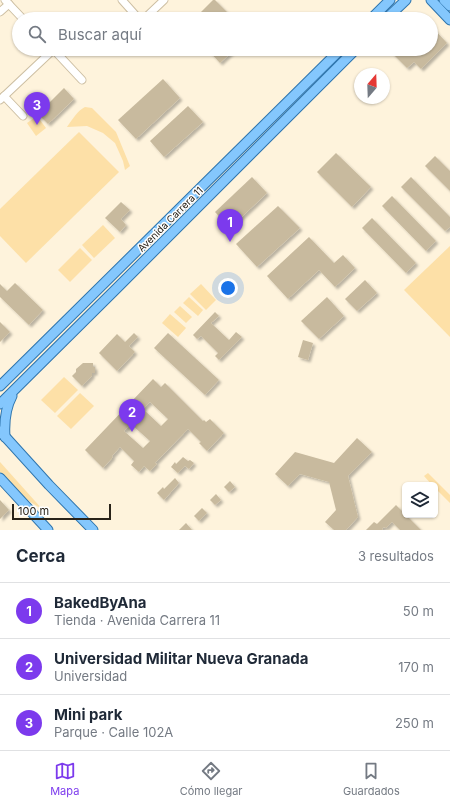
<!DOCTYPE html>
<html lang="es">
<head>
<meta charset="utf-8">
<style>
	body { margin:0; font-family:Inter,sans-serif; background:#f2f2f3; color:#1f2937 }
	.controls { position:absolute; right:12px; bottom:12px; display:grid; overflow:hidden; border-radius:6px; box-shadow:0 1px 3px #0004 }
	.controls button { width:36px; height:36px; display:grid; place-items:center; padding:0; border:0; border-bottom:1px solid #e0e1e3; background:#fff; color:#1f2937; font:20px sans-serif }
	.compass { position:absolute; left:354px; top:68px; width:36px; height:36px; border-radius:50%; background:#fff; box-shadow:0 1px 3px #0004; rotate:19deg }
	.scale { position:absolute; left:12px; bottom:10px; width:99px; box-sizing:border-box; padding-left:4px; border:2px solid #292319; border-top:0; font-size:11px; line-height:14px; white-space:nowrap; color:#292319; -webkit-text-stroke:3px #fff; paint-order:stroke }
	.you { position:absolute; left:228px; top:288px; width:14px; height:14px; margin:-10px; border:3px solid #fff; border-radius:50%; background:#1a73e8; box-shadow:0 0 0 6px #1a73e833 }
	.badge { display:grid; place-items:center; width:26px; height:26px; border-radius:50%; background:#7c3aed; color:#fff; font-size:13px; font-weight:700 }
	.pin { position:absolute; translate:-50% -33px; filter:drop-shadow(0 1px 2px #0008) }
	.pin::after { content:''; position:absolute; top:21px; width:14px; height:12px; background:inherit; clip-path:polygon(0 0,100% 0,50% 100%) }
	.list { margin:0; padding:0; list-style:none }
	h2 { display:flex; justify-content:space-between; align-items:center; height:52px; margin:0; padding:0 16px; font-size:17px }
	h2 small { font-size:13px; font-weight:400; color:#747a83 }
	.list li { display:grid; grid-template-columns:26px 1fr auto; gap:12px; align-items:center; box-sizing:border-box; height:56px; padding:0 16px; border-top:1px solid #e0e1e3 }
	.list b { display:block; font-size:15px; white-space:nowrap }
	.list p { margin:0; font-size:13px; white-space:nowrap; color:#747a83 }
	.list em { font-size:13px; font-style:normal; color:#747a83 }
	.icon { flex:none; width:22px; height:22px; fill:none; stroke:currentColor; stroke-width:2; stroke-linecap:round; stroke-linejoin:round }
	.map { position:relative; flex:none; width:450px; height:530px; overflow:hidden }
	.search { position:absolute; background:#fff; box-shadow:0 1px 3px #0004; left:12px; right:12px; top:12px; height:44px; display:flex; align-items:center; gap:10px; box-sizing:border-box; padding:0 14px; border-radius:22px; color:#747a83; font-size:15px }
	.sheet { height:220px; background:#fff }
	nav { display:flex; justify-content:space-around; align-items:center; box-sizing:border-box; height:56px; border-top:1px solid #e0e1e3; background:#fff; font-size:11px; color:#747a83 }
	nav a { display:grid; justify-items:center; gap:2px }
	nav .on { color:#7c3aed }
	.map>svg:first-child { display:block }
	.green { fill:#fde0a7 }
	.building { fill:#c8ba9e; fill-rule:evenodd; filter:url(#shadow) }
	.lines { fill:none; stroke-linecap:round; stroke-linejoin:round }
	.minor-casing { stroke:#cdbfa3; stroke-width:9 }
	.major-casing { stroke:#2f75ad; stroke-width:11 }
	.minor { stroke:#fff; stroke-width:7 }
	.major { stroke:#84c7fd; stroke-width:9 }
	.labels { text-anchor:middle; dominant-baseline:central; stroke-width:3; stroke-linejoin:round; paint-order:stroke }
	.street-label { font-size:10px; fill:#292319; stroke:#fff }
</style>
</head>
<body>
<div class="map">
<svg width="450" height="530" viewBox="0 0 450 530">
	<defs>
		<filter id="shadow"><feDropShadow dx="2.5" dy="2.5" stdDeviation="1" flood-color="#0004"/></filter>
	</defs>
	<rect width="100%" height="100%" fill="#fef3dc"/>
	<g class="green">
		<path d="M85,107L92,108L116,132L130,166L125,170L123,161L115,143L103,133L87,126L67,127C72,120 77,111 85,107Z"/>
		<polygon points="37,116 46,128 36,136 27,123"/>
		<polygon points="79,132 119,172 26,263 0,236 0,209"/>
		<polygon points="103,225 115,238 94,258 82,245"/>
		<polygon points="450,246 450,337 404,290"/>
		<polygon points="80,248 92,260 70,282 58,270"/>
		<polygon points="201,284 216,300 206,310 190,294"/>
		<polygon points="189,297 203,310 198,316 183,303"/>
		<polygon points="180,306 192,317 186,323 174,312"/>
		<polygon points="170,314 186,328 178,337 162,323"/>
		<polygon points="64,377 78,390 55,413 41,400"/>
		<polygon points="80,393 94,406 71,429 57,416"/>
		<polygon points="0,462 43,510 26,499 0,472"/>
		<polygon points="428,473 450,495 450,503 435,488 435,485 432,485 424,476"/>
	</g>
	<g class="building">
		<polygon points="213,0 215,0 234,19 194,19"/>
		<polygon points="418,13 424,19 412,19"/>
		<polygon points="431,26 447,43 421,69 414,62 407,68 392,53 396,49 431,49"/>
		<polygon points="207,49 235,49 220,63"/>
		<polygon points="163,79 180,98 136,139 118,120"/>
		<polygon points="64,88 74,99 48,124 38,114"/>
		<polygon points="188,106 203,122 164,157 150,141"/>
		<polygon points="336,153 371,187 352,207 317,172"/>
		<polygon points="435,156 450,171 450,191 425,166"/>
		<polygon points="252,177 267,193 230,228 215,212"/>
		<polygon points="411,177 450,217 450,227 445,231 401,187"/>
		<polygon points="392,196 436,241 426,251 382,206"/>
		<polygon points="121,202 130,210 121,219 126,225 120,232 105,218"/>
		<polygon points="278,206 300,228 257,267 236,244"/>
		<polygon points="372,218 416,263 406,273 362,228"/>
		<polygon points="309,237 334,263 343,255 355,268 335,287 319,270 288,299 267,276"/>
		<polygon points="365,280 377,293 357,311 345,299"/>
		<polygon points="15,283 43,310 29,325 0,297 0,284 7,291"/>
		<polygon points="327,297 344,316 319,339 301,321"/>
		<polygon points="215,312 219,316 211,323 229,340 236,332 242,337 219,360 215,356 218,353 201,336 197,339 193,335"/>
		<polygon points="0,322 10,332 0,342"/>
		<polygon points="134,333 138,337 129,346 135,352 117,371 99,353 117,334 125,342"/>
		<polygon points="168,333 219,380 205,395 154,348"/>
		<polygon points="303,340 313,343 308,360 298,357"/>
		<polygon points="83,363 93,363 93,367 95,367 95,373 92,373 92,376 82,386 72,376 76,372 76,369"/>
		<path d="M153,379L161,387L165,383L203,421L204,420L206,422L210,419L224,433L207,451L199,443L201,442L188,429L155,463L157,464L150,471L144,466L139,472L131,465L134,461L120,447L112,456L113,457L103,468L85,450ZM150,402L168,419L161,426L143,409ZM131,424L150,441L143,448L124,431Z"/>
		<polygon points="357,438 372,452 348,476 358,517 346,530 334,530 325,522 336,510 329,482 300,474 288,486 275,474 295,452 334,463"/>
		<polygon points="183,457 188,461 190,460 194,463 189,469 185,466 178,473 171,467 175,462 176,464"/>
		<polygon points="175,478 179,483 164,500 157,493 163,487 164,489"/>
		<polygon points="230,481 235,487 229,492 224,487"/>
		<polygon points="216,494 221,500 215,505 210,500"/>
		<polygon points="0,500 9,510 0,519"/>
		<polygon points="396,505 421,530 400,530 392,522 386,528 384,527 382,529 383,530 366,530 374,522 377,524"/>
		<polygon points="202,508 207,513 199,521 194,516"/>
		<polygon points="186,523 192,530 179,530"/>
	</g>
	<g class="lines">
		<defs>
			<g id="minor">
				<polyline points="5,0 23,19"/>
				<polyline points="122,0 139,19"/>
				<polyline points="0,12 9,4"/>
				<polyline points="144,19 164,0"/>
				<polyline points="53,49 82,80"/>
				<polyline points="4,96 23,116"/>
				<polyline points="0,100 53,50"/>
			</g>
			<g id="major">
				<polyline points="431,0 450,20"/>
				<polyline points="444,0 450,6"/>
				<polyline points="371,19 390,0"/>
				<polyline points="386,19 406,0"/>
				<polyline points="0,386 341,49"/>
				<polyline points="0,404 116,289 356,49"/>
				<polyline points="0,431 49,485 93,530"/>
				<path d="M5,437C4,422 5,409 12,396"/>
				<polyline points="0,478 48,530"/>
			</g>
		</defs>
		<use href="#minor" class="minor-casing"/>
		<use href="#major" class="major-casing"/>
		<use href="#minor" class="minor"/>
		<use href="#major" class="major"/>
	</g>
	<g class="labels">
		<g class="street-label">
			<text transform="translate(170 219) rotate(-45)">Avenida Carrera 11</text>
		</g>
	</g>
</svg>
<div class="controls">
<button><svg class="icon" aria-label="layers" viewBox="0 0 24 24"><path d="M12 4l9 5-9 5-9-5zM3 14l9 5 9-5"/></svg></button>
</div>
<svg class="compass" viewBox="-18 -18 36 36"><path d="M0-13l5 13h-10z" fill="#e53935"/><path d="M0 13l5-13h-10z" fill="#747a83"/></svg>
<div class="scale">100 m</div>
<div class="you"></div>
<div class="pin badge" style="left:230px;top:242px">1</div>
<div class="pin badge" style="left:132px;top:432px">2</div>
<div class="pin badge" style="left:37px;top:125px">3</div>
<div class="search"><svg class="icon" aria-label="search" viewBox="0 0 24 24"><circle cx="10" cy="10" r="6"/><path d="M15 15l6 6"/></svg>Buscar aquí</div>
</div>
<section class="sheet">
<h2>Cerca<small>3 resultados</small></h2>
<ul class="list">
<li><span class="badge">1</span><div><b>BakedByAna</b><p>Tienda · Avenida Carrera 11</p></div><em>50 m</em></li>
<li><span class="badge">2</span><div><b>Universidad Militar Nueva Granada</b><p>Universidad</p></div><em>170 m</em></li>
<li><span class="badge">3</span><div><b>Mini park</b><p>Parque · Calle 102A</p></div><em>250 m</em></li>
</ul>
</section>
<nav>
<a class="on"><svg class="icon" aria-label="map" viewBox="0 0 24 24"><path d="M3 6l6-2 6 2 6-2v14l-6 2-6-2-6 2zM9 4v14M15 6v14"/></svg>Mapa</a>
<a><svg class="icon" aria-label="directions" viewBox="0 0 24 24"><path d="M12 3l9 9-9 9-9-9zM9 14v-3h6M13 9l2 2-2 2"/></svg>Cómo llegar</a>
<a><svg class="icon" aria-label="saved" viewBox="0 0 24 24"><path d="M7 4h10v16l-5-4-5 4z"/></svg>Guardados</a>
</nav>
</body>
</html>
